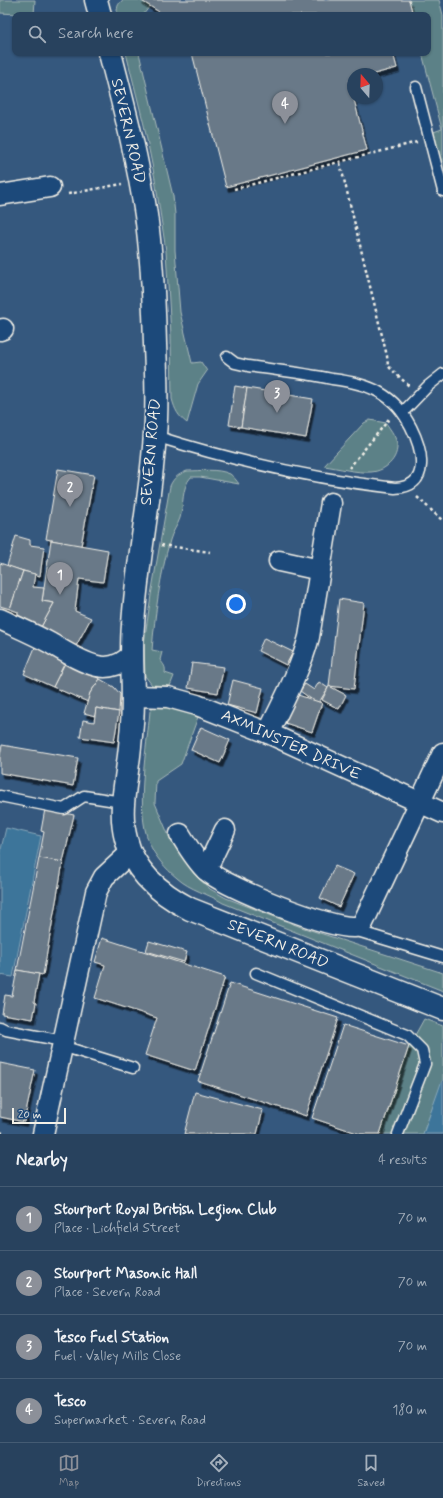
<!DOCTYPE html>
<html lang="en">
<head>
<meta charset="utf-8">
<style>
	body { margin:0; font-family:Mynerve,sans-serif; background:#304964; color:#f1f3f6 }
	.compass { position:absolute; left:347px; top:68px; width:36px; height:36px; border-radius:50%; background:#28425e; box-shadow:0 1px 3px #0004; rotate:341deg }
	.scale { position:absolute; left:12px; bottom:10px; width:54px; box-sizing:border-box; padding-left:4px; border:2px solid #f4f1e8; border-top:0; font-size:11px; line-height:14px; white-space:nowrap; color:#f4f1e8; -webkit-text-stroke:3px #1f4a7a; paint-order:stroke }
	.you { position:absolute; left:236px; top:604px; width:14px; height:14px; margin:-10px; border:3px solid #fff; border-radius:50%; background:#1a73e8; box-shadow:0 0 0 6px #1a73e833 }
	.badge { display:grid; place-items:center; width:26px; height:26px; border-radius:50%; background:#8c9099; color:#fff; font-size:13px; font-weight:700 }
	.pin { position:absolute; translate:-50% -33px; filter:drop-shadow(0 1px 2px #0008) }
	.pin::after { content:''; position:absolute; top:21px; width:14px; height:12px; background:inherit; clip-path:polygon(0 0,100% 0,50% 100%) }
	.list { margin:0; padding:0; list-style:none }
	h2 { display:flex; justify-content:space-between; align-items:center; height:52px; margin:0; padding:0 16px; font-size:17px }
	h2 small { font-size:13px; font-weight:400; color:#a5b0bc }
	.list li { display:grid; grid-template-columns:26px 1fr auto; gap:12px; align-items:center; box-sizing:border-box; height:64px; padding:0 16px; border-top:1px solid #445b73 }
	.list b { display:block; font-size:15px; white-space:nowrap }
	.list p { margin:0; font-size:13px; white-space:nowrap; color:#a5b0bc }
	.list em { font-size:13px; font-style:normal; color:#a5b0bc }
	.icon { flex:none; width:22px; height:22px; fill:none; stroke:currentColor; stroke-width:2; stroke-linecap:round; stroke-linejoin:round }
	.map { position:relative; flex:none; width:443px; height:1134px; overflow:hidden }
	.search { position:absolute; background:#28425e; box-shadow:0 1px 3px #0004; left:12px; right:12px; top:12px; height:44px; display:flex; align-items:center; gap:10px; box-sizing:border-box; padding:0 14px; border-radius:8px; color:#a5b0bc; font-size:15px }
	.sheet { height:308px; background:#28425e }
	nav { display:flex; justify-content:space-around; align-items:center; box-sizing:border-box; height:56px; border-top:1px solid #445b73; background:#28425e; font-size:11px; color:#a5b0bc }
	nav a { display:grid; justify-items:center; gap:2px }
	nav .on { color:#8c9099 }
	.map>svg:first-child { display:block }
	.green { fill:#5b8187; stroke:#a8b9b8 }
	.water { fill:#3e759a; stroke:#87a7b9 }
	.building { fill:#697988; stroke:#f4f1e8; filter:url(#shadow) }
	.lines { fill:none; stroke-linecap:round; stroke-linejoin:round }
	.service-casing { stroke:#f4f1e8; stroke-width:13 }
	.minor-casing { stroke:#f4f1e8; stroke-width:23 }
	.tertiary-casing { stroke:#f4f1e8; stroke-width:25 }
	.path { stroke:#f4f1e8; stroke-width:2.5; stroke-dasharray:3 3; stroke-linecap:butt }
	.service { stroke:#1f4a7a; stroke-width:10 }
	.minor { stroke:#1f4a7a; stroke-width:20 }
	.tertiary { stroke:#1f4a7a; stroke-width:22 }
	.labels { text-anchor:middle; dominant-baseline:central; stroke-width:4; stroke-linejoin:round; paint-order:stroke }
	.street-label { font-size:16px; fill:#f4f1e8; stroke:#1f4a7a }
</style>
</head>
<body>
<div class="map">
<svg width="443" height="1134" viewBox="0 0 443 1134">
	<defs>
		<filter id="shadow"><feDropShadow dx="2.5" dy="4.5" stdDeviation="0" flood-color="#0009"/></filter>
	</defs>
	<rect width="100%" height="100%" fill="#35587e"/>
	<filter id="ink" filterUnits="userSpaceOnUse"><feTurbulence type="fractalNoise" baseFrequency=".025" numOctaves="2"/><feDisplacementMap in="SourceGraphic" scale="8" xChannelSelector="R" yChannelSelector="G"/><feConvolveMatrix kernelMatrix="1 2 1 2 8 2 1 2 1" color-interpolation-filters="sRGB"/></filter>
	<g filter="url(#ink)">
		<g class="green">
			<polygon points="0,0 35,0 34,15 0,13"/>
			<path d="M123,0H140L150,6L143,15H117C117,8 117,4 123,0Z"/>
			<polygon points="409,0 439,0 443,15 443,191 428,134 442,129 422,53 428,53 428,15 413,15"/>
			<path d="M126,53H139L173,196L175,214V250L180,312L192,363L201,362L207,371L198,384L187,423C178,416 175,410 172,399L171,335L166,251L155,179L144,125Z"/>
			<path d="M370,420L386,423C390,429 394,434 396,440C401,456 387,471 371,472C356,473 339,468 324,466L364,423Z"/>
			<path d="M187,471C200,471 217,468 230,474C233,476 237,481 239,484L200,477H191C181,488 184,505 180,518C178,525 172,532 170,540C160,576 155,613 152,650L162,652L160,660C164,665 166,667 165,673L174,676L170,686L152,685L145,676L144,644L151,595L170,486C174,477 178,475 187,471Z"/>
			<path d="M161,705L199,714L181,764L156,781L155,803L171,841L194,874L210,889L226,898L301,927L443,973V991L223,903C209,894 190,890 177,878C166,869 154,856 149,842C135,810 147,747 150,711L154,706Z"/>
			<polygon points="424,1019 443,1026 443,1080 425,1128 423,1134 380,1134 409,1046"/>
		</g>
		<g class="water">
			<polygon points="6,828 41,836 13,977 0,975 0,849 1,849"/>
			<polygon points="443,1080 443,1134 423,1134 441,1083"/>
		</g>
		<g class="building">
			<polygon points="140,0 409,0 413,15 164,15"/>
			<polygon points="192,53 393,53 397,68 374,74 353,74 353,79 349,80 367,150 226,187"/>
			<polygon points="235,386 247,388 241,427 229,425"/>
			<polygon points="247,388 313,399 306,438 241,427"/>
			<polygon points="58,469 94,475 81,546 46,539"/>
			<polygon points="16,536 30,540 30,545 44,547 40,576 7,566"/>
			<polygon points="51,540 108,550 103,582 79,579 75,611 91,618 76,646 41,627 54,603 42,601"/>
			<polygon points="0,563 23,571 10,609 0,606"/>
			<polygon points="23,571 35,574 33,587 44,588 42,601 54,603 41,627 18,615 18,612 10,609"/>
			<polygon points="339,599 364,603 354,689 329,686"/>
			<polygon points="264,638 293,652 286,665 258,651"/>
			<polygon points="36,645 66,661 53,687 24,674"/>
			<polygon points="66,661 100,679 90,693 88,702 53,687"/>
			<polygon points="192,663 224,667 218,693 188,688"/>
			<polygon points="100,679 114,687 120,694 119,712 96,708 95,716 84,713 90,693"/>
			<polygon points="233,680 263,688 257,713 227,705"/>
			<polygon points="319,682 328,688 318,704 300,691 305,684 314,690"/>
			<polygon points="329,686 346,695 339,709 322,700"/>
			<polygon points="295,694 322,703 312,732 285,723"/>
			<polygon points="96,708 119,712 114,742 80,737 83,720 94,722"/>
			<polygon points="201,727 230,740 220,763 191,750"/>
			<polygon points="2,745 78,758 73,786 0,773 0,756"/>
			<polygon points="45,809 74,815 63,862 39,858 44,832 41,831"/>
			<polygon points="39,858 63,862 43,975 17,970"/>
			<polygon points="335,866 354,874 339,907 320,898"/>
			<polygon points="102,938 225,977 195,1071 145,1055 157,1018 95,998 105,965 95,962"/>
			<polygon points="149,941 187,952 184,962 146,951"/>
			<polygon points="17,970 39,974 34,1002 36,1003 33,1019 2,1014 5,995 12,996"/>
			<polygon points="230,983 338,1018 306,1116 198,1081"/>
			<polygon points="343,1025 409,1046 380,1134 360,1134 312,1118"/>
			<polygon points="0,1063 35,1070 24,1122 0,1117"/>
			<polygon points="195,1092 263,1110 257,1134 184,1134"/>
		</g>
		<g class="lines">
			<defs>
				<g id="service">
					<polyline points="416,87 443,191"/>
					<polyline points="403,412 428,386 443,374"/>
					<path d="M155,436C234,461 313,479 395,488C410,487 420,482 421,465C422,452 417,439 411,427C403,412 395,401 379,392C365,384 348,381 332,379C304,373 276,370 248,366L235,363L227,357"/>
					<polyline points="0,796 64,809 84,796 122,802"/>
					<polyline points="354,930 443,957"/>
					<polyline points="256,973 407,1035 422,1050 425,1064 398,1134"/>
					<polyline points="0,1027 6,1030 63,1041"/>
					<polyline points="62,1046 133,1068"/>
				</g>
				<g id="minor">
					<polyline points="0,195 50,187"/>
					<polyline points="0,330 3,329"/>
					<polyline points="279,561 320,570"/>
					<path d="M0,619C17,627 34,634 50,643C64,651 80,662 97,666C110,669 123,664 132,654"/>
					<polyline points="134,696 168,697 197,705 268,733 443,813"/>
					<path d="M268,733C283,702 300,671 309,637L331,503"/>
					<path d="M180,834C188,847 196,861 207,871C228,888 329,929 355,927C358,927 361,925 363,923L443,753"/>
					<polyline points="206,870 225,830"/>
					<polyline points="43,1134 96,892 104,877 130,853"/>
				</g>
				<g id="tertiary">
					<polyline points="96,0 100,15"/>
					<path d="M110,53C124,107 138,160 146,215C152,257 154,301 155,344C156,374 158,404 155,434C151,498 137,561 133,625C130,658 135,690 132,723C131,736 130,750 128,763C125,789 119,813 126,839C134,872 161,894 190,909L443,1009"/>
				</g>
			</defs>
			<use href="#service" class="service-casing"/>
			<use href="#minor" class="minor-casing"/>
			<use href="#tertiary" class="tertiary-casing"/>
			<g class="path">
				<polyline points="340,163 387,356 388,366 409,386"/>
				<polyline points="234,189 417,142"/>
				<polyline points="68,194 122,184"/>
				<polyline points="349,468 386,423 390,417"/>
				<polyline points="417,497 443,521"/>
				<polyline points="161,545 210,552"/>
				<polyline points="0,1132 6,1134"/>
			</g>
			<use href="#service" class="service"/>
			<use href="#minor" class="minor"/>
			<use href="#tertiary" class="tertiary"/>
		</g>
	</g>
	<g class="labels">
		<g class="street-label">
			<text transform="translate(128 131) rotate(77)">SEVERN ROAD</text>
			<text transform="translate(151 452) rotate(-85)">SEVERN ROAD</text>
			<text transform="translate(291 745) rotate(24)">AXMINSTER DRIVE</text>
			<text transform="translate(278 944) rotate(22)">SEVERN ROAD</text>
		</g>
	</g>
</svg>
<svg class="compass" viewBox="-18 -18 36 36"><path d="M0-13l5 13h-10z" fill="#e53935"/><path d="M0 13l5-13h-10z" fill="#a5b0bc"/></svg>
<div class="scale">20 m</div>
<div class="you"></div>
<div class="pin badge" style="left:60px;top:595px">1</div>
<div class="pin badge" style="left:70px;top:507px">2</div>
<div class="pin badge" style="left:277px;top:413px">3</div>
<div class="pin badge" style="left:285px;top:124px">4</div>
<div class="search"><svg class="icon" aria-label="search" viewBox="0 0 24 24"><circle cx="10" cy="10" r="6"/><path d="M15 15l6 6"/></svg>Search here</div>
</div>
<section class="sheet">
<h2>Nearby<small>4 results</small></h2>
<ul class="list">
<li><span class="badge">1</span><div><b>Stourport Royal British Legion Club</b><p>Place · Lichfield Street</p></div><em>70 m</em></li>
<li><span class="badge">2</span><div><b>Stourport Masonic Hall</b><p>Place · Severn Road</p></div><em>70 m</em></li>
<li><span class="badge">3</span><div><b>Tesco Fuel Station</b><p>Fuel · Valley Mills Close</p></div><em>70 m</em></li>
<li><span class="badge">4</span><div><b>Tesco</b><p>Supermarket · Severn Road</p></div><em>180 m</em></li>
</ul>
</section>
<nav>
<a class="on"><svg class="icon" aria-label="map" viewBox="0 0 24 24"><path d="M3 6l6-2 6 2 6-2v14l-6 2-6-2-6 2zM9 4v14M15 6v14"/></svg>Map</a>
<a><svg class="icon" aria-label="directions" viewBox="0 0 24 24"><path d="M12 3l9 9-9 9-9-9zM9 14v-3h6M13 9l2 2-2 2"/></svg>Directions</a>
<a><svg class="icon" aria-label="saved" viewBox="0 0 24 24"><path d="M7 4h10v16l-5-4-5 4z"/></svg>Saved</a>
</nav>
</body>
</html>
